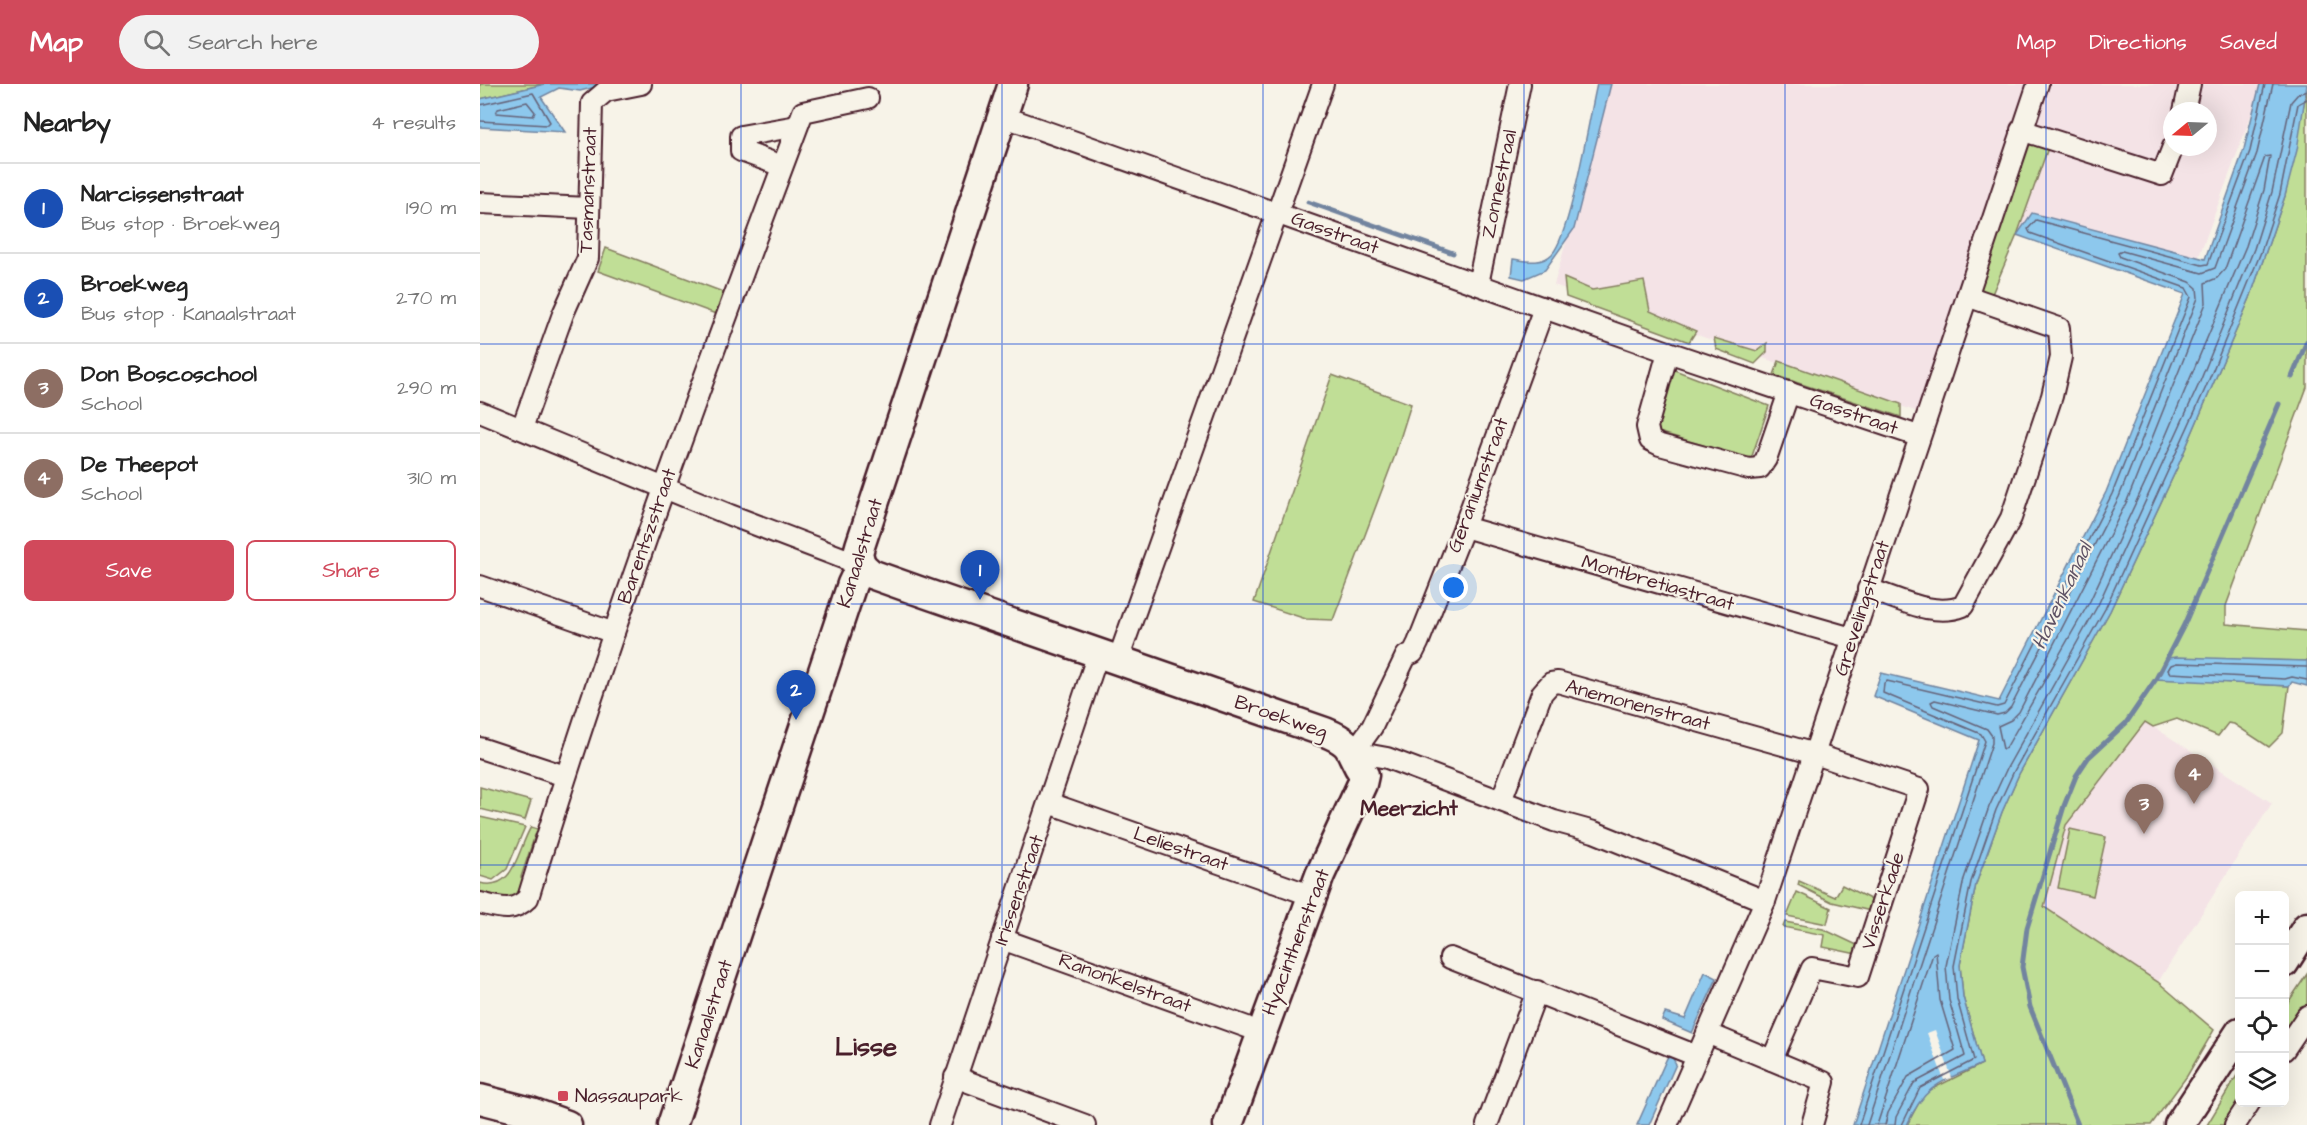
<!DOCTYPE html>
<html lang="en">
<head>
<meta charset="utf-8">
<style>
	body { margin:0; font-family:"Architects Daughter",sans-serif; background:#f2f2f2; color:#222 }
	.controls { position:absolute; right:18px; bottom:18px; display:grid; overflow:hidden; border-radius:9px; box-shadow:0 6px 24px #0002 }
	.controls button { width:54px; height:54px; display:grid; place-items:center; padding:0; border:0; border-bottom:2px solid #e0e0e0; background:#fff; color:#222; font:30px sans-serif }
	.compass { position:absolute; left:1683px; top:18px; width:54px; height:54px; border-radius:50%; background:#fff; box-shadow:0 6px 24px #0002; rotate:251deg }
	.you { position:absolute; left:974px; top:504px; width:21px; height:21px; margin:-15px; border:4px solid #fff; border-radius:50%; background:#1a73e8; box-shadow:0 0 0 9px #1a73e833 }
	.badge { display:grid; place-items:center; width:39px; height:39px; border-radius:50%; background:#d1495b; color:#fff; font-size:20px; font-weight:700 }
	.pin { position:absolute; translate:-50% -50px; filter:drop-shadow(0 2px 3px #0008) }
	.pin::after { content:''; position:absolute; top:32px; width:21px; height:18px; background:inherit; clip-path:polygon(0 0,100% 0,50% 100%) }
	.list { margin:0; padding:0; list-style:none }
	h2 { display:flex; justify-content:space-between; align-items:center; height:78px; margin:0; padding:0 24px; font-size:26px }
	h2 small { font-size:20px; font-weight:400; color:#767676 }
	.list li { display:grid; grid-template-columns:39px 1fr auto; gap:18px; align-items:center; box-sizing:border-box; height:90px; padding:0 24px; border-top:2px solid #e0e0e0 }
	.list b { display:block; font-size:22px; white-space:nowrap }
	.list p { margin:0; font-size:20px; white-space:nowrap; color:#767676 }
	.list em { font-size:20px; font-style:normal; color:#767676 }
	.actions { display:flex; gap:12px; padding:18px 24px }
	.actions a { flex:1; padding:14px 0; border:2px solid #d1495b; border-radius:9px; text-align:center; font-size:21px; color:#d1495b }
	.actions .main { background:#d1495b; color:#fff }
	.icon { flex:none; width:33px; height:33px; fill:none; stroke:currentColor; stroke-width:2; stroke-linecap:round; stroke-linejoin:round }
	.map { position:relative; flex:none; width:1827px; height:1041px; overflow:hidden }
	header { display:flex; align-items:center; gap:36px; box-sizing:border-box; height:84px; padding:0 30px; background:#d1495b; color:#fff }
	header strong { font-size:28px }
	nav { display:flex; gap:33px; margin-inline-start:auto; font-size:21px }
	.search { width:420px; height:54px; background:#f2f2f2; display:flex; align-items:center; gap:15px; box-sizing:border-box; padding:0 21px; border-radius:33px; color:#767676; font-size:22px }
	main { display:flex }
	aside { flex:1; background:#fff }
	.map>svg:first-child { display:block }
	.built { fill:#f4e3e6; fill-rule:evenodd }
	.green { fill:#c0de96; stroke:#857e60; stroke-width:1.5 }
	.water { fill:#8dc8ed; stroke:#72849f; stroke-width:1.5 }
	.pier { fill:#f7f3e8 }
	.lines { fill:none; stroke-linecap:round; stroke-linejoin:round }
	.shore { stroke:#656379; stroke-width:1.5 }
	.stream { stroke:#72849f; stroke-width:5 }
	.street-casing { stroke:#4a1f2b; stroke-width:24 }
	.secondary-casing { stroke:#4a1f2b; stroke-width:33 }
	.street { stroke:#f7f3e8; stroke-width:20 }
	.secondary { stroke:#f7f3e8; stroke-width:28 }
	.grid { fill:none; stroke:#1d4ed8; stroke-width:1.5; stroke-opacity:0.55 }
	.poi-dot { fill:#d1495b; stroke:#f7f3e8; stroke-width:2 }
	.labels { text-anchor:middle; dominant-baseline:central; stroke-width:4.5; stroke-linejoin:round; paint-order:stroke }
	.street-label { font-size:20px; fill:#4a1f2b; stroke:#f7f3e8 }
	.poi-label { font-size:20px; fill:#4a1f2b; stroke:#f7f3e8; text-anchor:start }
	.water-label { font-size:21px; font-style:italic; fill:#5e5265; stroke:#f7f3e8 }
	.neighbourhood-label { font-size:21px; font-weight:bold; fill:#4a1f2b; stroke:#f7f3e8 }
	.district-label { font-size:26px; font-weight:bold; fill:#4a1f2b; stroke:#f7f3e8 }
</style>
</head>
<body>
<header>
<strong>Map</strong>
<div class="search"><svg class="icon" aria-label="search" viewBox="0 0 24 24"><circle cx="10" cy="10" r="6"/><path d="M15 15l6 6"/></svg>Search here</div>
<nav><a>Map</a><a>Directions</a><a>Saved</a></nav>
</header>
<main>
<aside>
<h2>Nearby<small>4 results</small></h2>
<ul class="list">
<li><span class="badge" style="background:#1a4fb4">1</span><div><b>Narcissenstraat</b><p>Bus stop · Broekweg</p></div><em>190 m</em></li>
<li><span class="badge" style="background:#1a4fb4">2</span><div><b>Broekweg</b><p>Bus stop · Kanaalstraat</p></div><em>270 m</em></li>
<li><span class="badge" style="background:#8d6e63">3</span><div><b>Don Boscoschool</b><p>School</p></div><em>290 m</em></li>
<li><span class="badge" style="background:#8d6e63">4</span><div><b>De Theepot</b><p>School</p></div><em>310 m</em></li>
</ul>
<div class="actions"><a class="main">Save</a><a>Share</a></div>
</aside>
<div class="map">
<svg width="1827" height="1041" viewBox="0 0 1827 1041">
	<rect width="100%" height="100%" fill="#f7f3e8"/>
	<filter id="ink" filterUnits="userSpaceOnUse"><feTurbulence type="fractalNoise" baseFrequency=".0167" numOctaves="2"/><feDisplacementMap in="SourceGraphic" scale="12" xChannelSelector="R" yChannelSelector="G"/><feConvolveMatrix kernelMatrix="1 2 1 2 8 2 1 2 1" color-interpolation-filters="sRGB"/></filter>
	<g filter="url(#ink)">
		<g class="built">
			<path d="M1130,0H1779L1775,21L1705,210L1537,151L1507,133L1441,329L1074,201ZM1692,27H1728V63H1692Z"/>
			<polygon points="1666,638 1792,719 1678,898 1564,823 1586,741"/>
		</g>
		<g class="green">
			<polygon points="0,0 65,0 0,15"/>
			<polygon points="1827,5 1827,303 1746,522 1746,540 1827,547 1827,577 1687,575 1740,598 1809,602 1803,649 1789,663 1754,640 1748,639 1738,652 1697,635 1673,643 1665,638 1586,741 1564,823 1678,898 1734,946 1707,992 1671,1041 1427,1041 1444,1009 1502,980 1483,913 1480,881 1496,800 1522,728 1539,690 1630,527 1697,384 1770,214 1805,112"/>
			<polygon points="1549,53 1568,64 1537,151 1512,210 1496,205"/>
			<polygon points="126,164 243,208 236,230 118,187"/>
			<polygon points="1084,194 1112,206 1164,197 1170,227 1216,247 1209,258 1086,213"/>
			<polygon points="1234,254 1277,267 1287,259 1287,268 1275,280 1236,265"/>
			<polygon points="1299,277 1421,320 1421,333 1294,291"/>
			<polygon points="1192,285 1289,322 1271,375 1175,347"/>
			<polygon points="852,291 931,320 914,374 853,536 826,535 774,518"/>
			<polygon points="0,703 51,717 45,736 0,725"/>
			<polygon points="0,733 45,743 27,785 13,796 0,792"/>
			<path d="M51,743L61,746L60,752L55,751L41,793L46,795L41,809L33,817H18L19,812L0,808V799C35,808 37,766 51,743Z"/>
			<polygon points="1590,745 1626,753 1613,812 1578,804"/>
			<polygon points="1319,797 1355,813 1362,801 1394,817 1391,827 1352,818 1318,801"/>
			<polygon points="1317,808 1351,824 1347,840 1307,832"/>
			<polygon points="1305,838 1343,845 1379,862 1377,870 1343,863 1345,851 1303,843"/>
			<polygon points="1827,890 1827,921 1805,954 1805,923"/>
			<polygon points="1759,988 1760,1019 1745,1041 1727,1041"/>
		</g>
		<g class="water">
			<polygon points="65,0 128,0 100,7 79,4 61,13 85,48 0,43 0,15"/>
			<path d="M1117,0H1131L1094,145L1065,186L1044,195L1031,192L1033,175C1047,177 1061,181 1072,170C1091,149 1109,34 1117,0Z"/>
			<path d="M1780,0H1827L1817,66L1805,112L1770,214L1697,384L1630,527L1539,690L1522,728L1496,800L1480,881L1483,913L1502,980C1464,997 1445,999 1427,1041H1373L1499,656L1393,612L1401,589L1519,617L1626,408L1705,210L1537,151L1552,129L1725,175L1764,65Z"/>
			<polygon points="1697,573 1827,577 1827,602 1812,598 1809,602 1676,595 1687,574"/>
			<polygon points="1225,888 1237,894 1212,949 1182,936 1185,929 1205,935"/>
			<polygon points="1192,973 1196,980 1169,1041 1157,1041 1187,974"/>
		</g>
		<polygon class="pier" points="1455,946 1472,994 1464,996 1447,949"/>
		<g class="lines">
			<g class="shore">
				<polygon points="47,18 55,28 53,32 16,29 18,25"/>
				<polyline points="0,21 53,9 70,38 67,41 0,37"/>
				<polygon points="1790,72 1784,106 1766,162 1676,375 1610,517 1526,664 1523,665 1518,642 1531,636 1539,628 1647,417 1726,219 1725,199 1737,194 1745,185 1785,73"/>
				<polyline points="1827,583 1697,579 1691,581 1688,586 1690,589 1805,595 1812,593 1827,596"/>
				<polyline points="1379,1041 1505,657 1501,650 1403,609 1404,599 1407,597 1517,623 1524,621 1632,410 1711,213 1706,204 1550,149 1548,145 1556,136 1722,181 1728,180 1770,67 1785,0"/>
				<polyline points="1387,1041 1512,659 1512,652 1507,645 1453,622 1451,618 1455,616 1517,631 1525,629 1531,623 1639,413 1718,214 1717,204 1710,198 1640,173 1638,169 1642,167 1722,189 1735,184 1777,69 1793,0"/>
				<polyline points="1397,1041 1453,870 1456,868 1460,916 1475,966 1428,993 1408,1029 1405,1041"/>
				<polyline points="1415,1041 1416,1033 1434,999 1485,972 1469,916 1466,882 1484,795 1509,723 1527,684 1618,521 1719,300 1774,165 1792,108 1811,18 1818,10 1827,7"/>
				<polyline points="1422,1041 1440,1004 1494,976 1477,915 1474,882 1491,798 1516,726 1534,687 1625,525 1726,303 1781,168 1800,110 1818,20 1827,15"/>
			</g>
			<g class="stream">
				<polyline points="828,118 973,169"/>
				<polyline points="1812,293 1827,257"/>
				<polyline points="1598,1041 1550,923 1542,883 1547,844 1584,722 1596,692 1608,674 1646,639 1676,595 1704,541 1799,320"/>
			</g>
			<defs>
				<g id="street">
					<polyline points="1704,27 1710,0"/>
					<polyline points="522,32 1188,268 1438,352"/>
					<polyline points="1541,46 1682,91 1693,63"/>
					<polyline points="302,82 261,67 261,52 317,42"/>
					<polyline points="0,119 109,124"/>
					<polyline points="998,200 1040,0"/>
					<polyline points="1064,224 984,443 938,559 933,569 926,572 892,643 874,668 907,674 1074,737 1114,748 1285,817"/>
					<polyline points="1188,268 1167,343 1170,356 1180,361 1269,385 1280,384 1286,375 1309,308"/>
					<polyline points="0,328 250,431 381,481"/>
					<polyline points="42,344 83,230 108,174 112,19 126,7 161,0"/>
					<polyline points="984,443 1372,554"/>
					<polyline points="0,502 134,549"/>
					<path d="M1388,505C1418,514 1453,534 1483,522L1531,434L1572,312L1581,273L1579,244L1487,212"/>
					<polyline points="638,576 843,0"/>
					<polyline points="0,664 85,692"/>
					<polyline points="1021,717 1062,609 1071,599 1078,598 1335,670 1439,705 1378,893 1332,884 1292,976"/>
					<polyline points="569,719 833,812"/>
					<path d="M0,819C20,824 33,829 48,814C129,548 225,288 323,28L388,14"/>
					<polyline points="522,855 767,943"/>
					<polyline points="970,874 1217,972"/>
					<polyline points="1227,949 1344,998 1332,1041"/>
					<polyline points="1804,966 1827,932"/>
					<polyline points="475,993 605,1041"/>
					<polyline points="460,1041 618,570"/>
					<polyline points="1007,1041 1057,907"/>
					<polyline points="1187,1041 1285,817 1558,0"/>
					<polyline points="1755,1041 1770,1018"/>
				</g>
				<g id="secondary">
					<path d="M381,481L391,490L436,506L845,648C877,661 867,667 884,691L882,700L840,791L748,1041"/>
					<polyline points="1804,879 1827,843"/>
					<polyline points="0,1015 51,1028 87,1041"/>
					<polyline points="192,1041 372,500 381,481 378,469 380,462 533,0"/>
					<polyline points="1699,1041 1760,948"/>
				</g>
			</defs>
			<use href="#street" class="street-casing"/>
			<use href="#secondary" class="secondary-casing"/>
			<use href="#street" class="street"/>
			<use href="#secondary" class="secondary"/>
		</g>
	</g>
	<path class="grid" d="M261,0V1041M522,0V1041M783,0V1041M1044,0V1041M1305,0V1041M1566,0V1041M0,260H1827M0,520H1827M0,781H1827"/>
	<rect class="poi-dot" x="77" y="1006" width="12" height="12" rx="3"/>
	<g class="labels">
		<g class="street-label">
			<text transform="translate(1019 100) rotate(-78)">Zonnestraal</text>
			<text transform="translate(108 106) rotate(-88)">Tasmanstraat</text>
			<text transform="translate(855 149) rotate(20)">Gasstraat</text>
			<text transform="translate(1374 330) rotate(19)">Gasstraat</text>
			<text transform="translate(998 401) rotate(-70)">Geraniumstraat</text>
			<text transform="translate(167 452) rotate(-71)">Barentszstraat</text>
			<text transform="translate(380 469) rotate(-73)">Kanaalstraat</text>
			<text transform="translate(1178 499) rotate(16)">Montbretiastraat</text>
			<text transform="translate(1382 524) rotate(-72)">Grevelingstraat</text>
			<text transform="translate(1158 621) rotate(15)">Anemonenstraat</text>
			<text transform="translate(801 633) rotate(19)">Broekweg</text>
			<text transform="translate(701 765) rotate(19)">Leliestraat</text>
			<text transform="translate(539 806) rotate(-71)">Irissenstraat</text>
			<text transform="translate(1403 817) rotate(-72)">Visserkade</text>
			<text transform="translate(816 858) rotate(-69)">Hyacinthenstraat</text>
			<text transform="translate(645 899) rotate(20)">Ranonkelstraat</text>
			<text transform="translate(229 930) rotate(-72)">Kanaalstraat</text>
		</g>
		<g class="poi-label">
			<text x="95" y="1012">Nassaupark</text>
		</g>
		<g class="water-label">
			<text transform="translate(1582 512) rotate(-65)">Havenkanaal</text>
		</g>
		<g class="neighbourhood-label">
			<text x="929" y="724">Meerzicht</text>
		</g>
		<g class="district-label">
			<text x="386" y="963">Lisse</text>
		</g>
	</g>
</svg>
<div class="controls">
<button>+</button>
<button>−</button>
<button><svg class="icon" aria-label="locate" viewBox="0 0 24 24"><circle cx="12" cy="12" r="6"/><path d="M12 2v4M12 18v4M2 12h4M18 12h4"/></svg></button>
<button><svg class="icon" aria-label="layers" viewBox="0 0 24 24"><path d="M12 4l9 5-9 5-9-5zM3 14l9 5 9-5"/></svg></button>
</div>
<svg class="compass" viewBox="-18 -18 36 36"><path d="M0-13l5 13h-10z" fill="#e53935"/><path d="M0 13l5-13h-10z" fill="#767676"/></svg>
<div class="you"></div>
<div class="pin badge" style="left:500px;top:516px;background:#1a4fb4">1</div>
<div class="pin badge" style="left:316px;top:636px;background:#1a4fb4">2</div>
<div class="pin badge" style="left:1664px;top:750px;background:#8d6e63">3</div>
<div class="pin badge" style="left:1714px;top:720px;background:#8d6e63">4</div>
</div>
</main>
</body>
</html>
